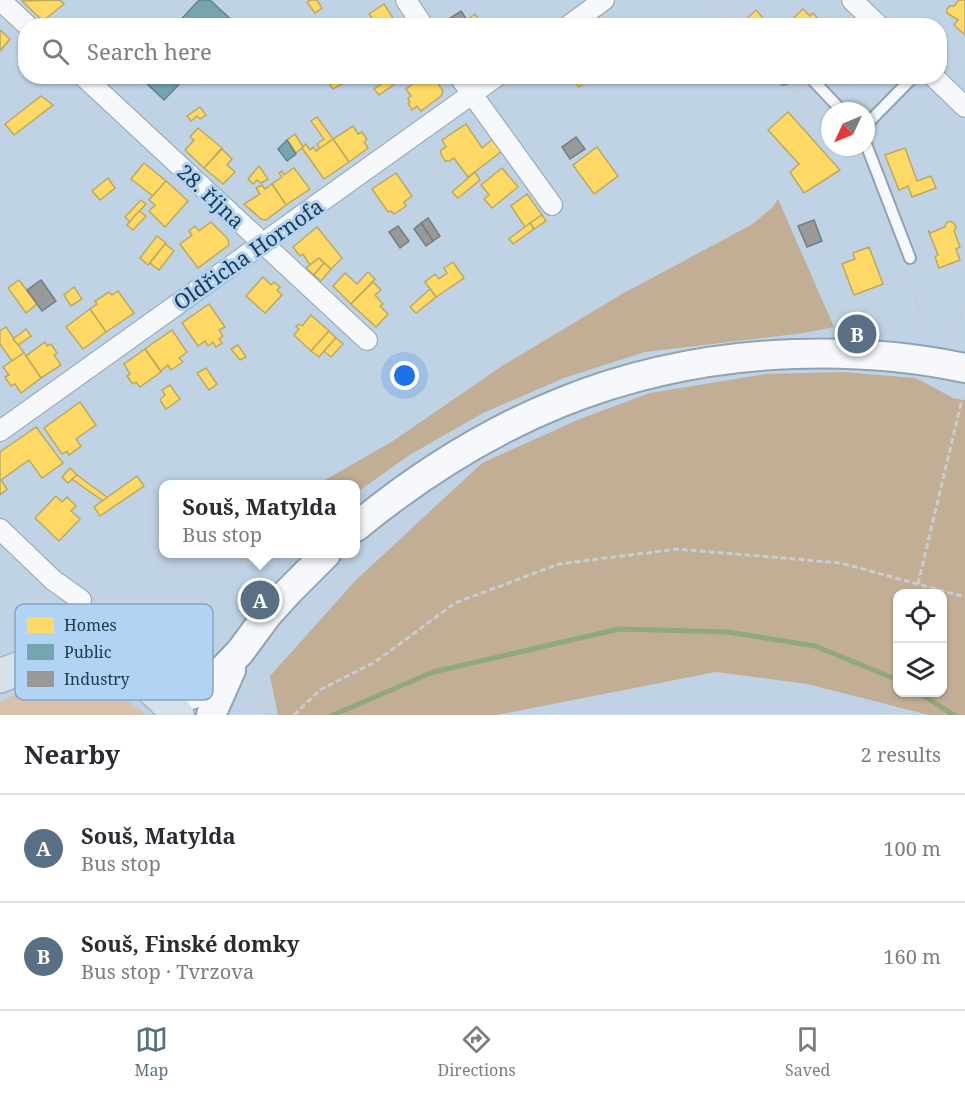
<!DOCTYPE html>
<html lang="en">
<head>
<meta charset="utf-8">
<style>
	body { margin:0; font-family:"Noto Serif",serif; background:#f2f2f3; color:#2b2b33 }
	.controls { position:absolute; right:18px; bottom:18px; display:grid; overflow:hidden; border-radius:12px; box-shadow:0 2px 4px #0004 }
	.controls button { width:54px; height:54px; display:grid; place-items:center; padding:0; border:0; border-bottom:2px solid #e1e1e2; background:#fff; color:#2b2b33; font:30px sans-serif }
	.compass { position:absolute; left:821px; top:102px; width:54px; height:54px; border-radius:50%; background:#fff; box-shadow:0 2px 4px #0004; rotate:226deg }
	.you { position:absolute; left:405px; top:376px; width:21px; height:21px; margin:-15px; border:4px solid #fff; border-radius:50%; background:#1a73e8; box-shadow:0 0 0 9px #1a73e833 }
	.badge { display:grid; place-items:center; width:39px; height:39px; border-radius:50%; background:#596f83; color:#fff; font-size:20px; font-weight:700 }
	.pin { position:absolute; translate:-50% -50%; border:3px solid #fff; box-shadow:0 2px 6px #0006 }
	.popup { position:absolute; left:159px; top:480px; width:201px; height:78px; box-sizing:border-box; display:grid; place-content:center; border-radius:12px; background:#fff; filter:drop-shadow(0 2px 4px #0005); font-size:20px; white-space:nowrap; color:#7c7c81 }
	.popup b { font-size:22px; color:#2b2b33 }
	.popup::after { content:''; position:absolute; left:50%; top:100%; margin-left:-12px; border:12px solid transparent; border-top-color:#fff }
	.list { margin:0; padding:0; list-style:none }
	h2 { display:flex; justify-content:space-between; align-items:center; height:78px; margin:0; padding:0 24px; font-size:26px }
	h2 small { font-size:20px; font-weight:400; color:#7c7c81 }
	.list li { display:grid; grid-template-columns:39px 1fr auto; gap:18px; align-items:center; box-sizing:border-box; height:108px; padding:0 24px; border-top:2px solid #e1e1e2 }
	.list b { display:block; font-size:22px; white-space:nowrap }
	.list p { margin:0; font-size:20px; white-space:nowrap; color:#7c7c81 }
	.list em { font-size:20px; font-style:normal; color:#7c7c81 }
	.icon { flex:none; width:33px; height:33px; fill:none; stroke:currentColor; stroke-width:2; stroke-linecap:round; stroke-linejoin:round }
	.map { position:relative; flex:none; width:965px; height:715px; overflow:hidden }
	.search { position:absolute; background:#fff; box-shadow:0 2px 4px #0004; left:18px; right:18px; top:18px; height:66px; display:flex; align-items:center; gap:15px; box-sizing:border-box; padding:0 21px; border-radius:24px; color:#7c7c81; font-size:22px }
	.sheet { height:294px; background:#fff }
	nav { display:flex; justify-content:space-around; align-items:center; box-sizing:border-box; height:84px; border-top:2px solid #e1e1e2; background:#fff; font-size:16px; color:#7c7c81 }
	nav a { display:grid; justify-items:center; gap:3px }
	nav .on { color:#596f83 }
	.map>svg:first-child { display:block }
	.green { fill:#d7c2ab }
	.forest { fill:#c2ad95; fill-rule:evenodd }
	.homes { fill:#ffd966; stroke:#bca95f; stroke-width:1.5 }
	.public { fill:#76a5af; stroke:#5c8592; stroke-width:1.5 }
	.industry { fill:#999; stroke:#757c82; stroke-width:1.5 }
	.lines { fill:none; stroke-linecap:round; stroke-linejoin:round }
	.stream { stroke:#8fa87e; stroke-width:5 }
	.lane-casing { stroke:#90a3b5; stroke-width:14 }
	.street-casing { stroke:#90a3b5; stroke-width:22 }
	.secondary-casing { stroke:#90a3b5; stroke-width:32 }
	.highway-casing { stroke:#a5b2be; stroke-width:36 }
	.path { stroke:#c7cdd3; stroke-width:3; stroke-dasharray:6 3; stroke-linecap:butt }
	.lane { stroke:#f6f8fb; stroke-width:10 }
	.street { stroke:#f6f8fb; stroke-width:20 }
	.secondary { stroke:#f6f8fb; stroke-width:28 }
	.highway { stroke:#d7e1ea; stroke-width:33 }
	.labels { text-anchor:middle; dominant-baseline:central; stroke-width:6; stroke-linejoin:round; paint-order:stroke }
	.street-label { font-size:21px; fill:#21394e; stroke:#b1d3f4 }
	.key { fill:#b1d3f4; stroke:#86a5c2; stroke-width:1.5 }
	.key-label { font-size:16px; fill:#21394e }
</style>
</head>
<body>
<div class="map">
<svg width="965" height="715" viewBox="0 0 965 715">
	<rect width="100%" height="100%" fill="#c0d3e5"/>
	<path class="green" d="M58,682C92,683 120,692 146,715H0V703C18,691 36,685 58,682Z"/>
	<g class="forest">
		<polygon points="778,199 834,327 804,333 645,352 564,378 483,413 408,456 356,493 356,484 318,484 393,441 502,366 622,294 751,225 772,208"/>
		<path d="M842,372L916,378L953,398L965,400V715H929L807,684L716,672L496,715H278L270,676L355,581L482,463L580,419L650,393L766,374ZM898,594H942V692H898Z"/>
	</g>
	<g class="homes">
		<polygon points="60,0 64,4 43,21 22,1"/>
		<polygon points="311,0 317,0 322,8 315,13 307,2"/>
		<polygon points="959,0 965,0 965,35 954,25 958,20 947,13 947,9 950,6 954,6"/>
		<polygon points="384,4 398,26 369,26 366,21 372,18 369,14"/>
		<polygon points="803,9 810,16 813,13 820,21 817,24 819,26 785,26"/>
		<polygon points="756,10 770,26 744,26 742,23"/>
		<polygon points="475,14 483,26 459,26"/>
		<polygon points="0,30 10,39 0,51"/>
		<polygon points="324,76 337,76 342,84 333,89"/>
		<polygon points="424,76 433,76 443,91 441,96 421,111 417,106 412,110 408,103 410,102 408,98 411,96 406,89"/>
		<polygon points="570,76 591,76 579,87"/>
		<polygon points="392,77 396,83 379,95 374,89"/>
		<polygon points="41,96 53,105 14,135 5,124"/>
		<polygon points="200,107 206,115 200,119 197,116 191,121 187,116"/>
		<polygon points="788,112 840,170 804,193 790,172 799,164 768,130"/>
		<polygon points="317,117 333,139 320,149 317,144 324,139 311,121"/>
		<polygon points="466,124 482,148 493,139 502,151 468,177 454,158 449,161 445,161 441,154 441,150 446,147 442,140"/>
		<polygon points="353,126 358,134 362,132 367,139 364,142 368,148 349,162 333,139"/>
		<polygon points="198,128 222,148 204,168 185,150 194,140 190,137"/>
		<polygon points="295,134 303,147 296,153 287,140"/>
		<polygon points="333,139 349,162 324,179 302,148 306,144 310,150 313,147 316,151"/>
		<polygon points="597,147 618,176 594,194 573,165"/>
		<polygon points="905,148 917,181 931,176 936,188 912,197 908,186 899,190 885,155"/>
		<polygon points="222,149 232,159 227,165 235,172 223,184 204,168"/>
		<polygon points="144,163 166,181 153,196 131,179"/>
		<polygon points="259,166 268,179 261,183 257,180 253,184 248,179"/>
		<polygon points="294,168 310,189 286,205 272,184 282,177 279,173 282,171 284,175"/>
		<polygon points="502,168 518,187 492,208 484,199 489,195 481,185"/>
		<polygon points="475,172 480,180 458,198 452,192"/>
		<polygon points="396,173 412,196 404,202 406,206 394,214 391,211 388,212 372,189"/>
		<polygon points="108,178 115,188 100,200 92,191"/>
		<polygon points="166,181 188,201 165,227 149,211 155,205 149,200"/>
		<polygon points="272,184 286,205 266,220 261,219 244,204 260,194 256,188 262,185 265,189"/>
		<polygon points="527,194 542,215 525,227 511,206"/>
		<polygon points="141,200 146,204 130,222 125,217"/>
		<polygon points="139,211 146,216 133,230 127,225"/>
		<polygon points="542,215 546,221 534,229 530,223"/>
		<polygon points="950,221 954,223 956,227 954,231 960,247 956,249 960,260 939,268 935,257 938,255 928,230 930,233 945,227 946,223"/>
		<polygon points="211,222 228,239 229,245 198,268 180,244 192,235 189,231 195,226 199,231"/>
		<polygon points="530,223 534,229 513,244 509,239"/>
		<polygon points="317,227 342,258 331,269 319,258 310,265 303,254 300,256 293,247"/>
		<polygon points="157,236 166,243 148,265 140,258"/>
		<polygon points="165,244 174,251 159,270 150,263"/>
		<polygon points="869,247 883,284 854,295 842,264 855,259 853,253"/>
		<polygon points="319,258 324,263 314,275 306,268"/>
		<polygon points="453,262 464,278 436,297 425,282 435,274 439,279 447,273 444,268"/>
		<polygon points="324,263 331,269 321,281 314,275"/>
		<polygon points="368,272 375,279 351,304 333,286 345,273 357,284"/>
		<polygon points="263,277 271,285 274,282 280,287 277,290 282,295 265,313 246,296"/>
		<polygon points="19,280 37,304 26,313 8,288"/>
		<polygon points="373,282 381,290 375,295 383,304 380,306 388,314 376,327 351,304"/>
		<polygon points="74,287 82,299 71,306 64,295"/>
		<polygon points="430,289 436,297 416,313 410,307"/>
		<polygon points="118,291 134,313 106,332 90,309 97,304 95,301 109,292 112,295"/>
		<polygon points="209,304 225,327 219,330 223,336 219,339 222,343 216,347 213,342 208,346 205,341 198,346 182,323"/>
		<polygon points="90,309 106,332 83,349 66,327"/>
		<polygon points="311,315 329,331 311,351 294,335 299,329 296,327 299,324 302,326"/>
		<polygon points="6,327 24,353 12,361 0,344 0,331"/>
		<polygon points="26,329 31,336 18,345 13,339"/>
		<polygon points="172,330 187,352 179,358 183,362 171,370 168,365 161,371 145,349"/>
		<polygon points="329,331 336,338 319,357 311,351"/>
		<polygon points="336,338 343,344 331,357 324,351"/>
		<polygon points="45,342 47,346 51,344 57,353 54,355 61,365 41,378 26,356"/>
		<polygon points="238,345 246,357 240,360 231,349"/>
		<polygon points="145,349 161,372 140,387 136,382 133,384 127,376 130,374 124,364"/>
		<polygon points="24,353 41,378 21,393 15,384 11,386 5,377 9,375 3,367"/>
		<polygon points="206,368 217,384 209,390 197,373"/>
		<polygon points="170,385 180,399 166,409 160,400 165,395 162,390"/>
		<polygon points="80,402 96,425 76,439 81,446 69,455 67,451 62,454 44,428"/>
		<polygon points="36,427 63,463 42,478 29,460 1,480 7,489 0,495 0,452"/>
		<polygon points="70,468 77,475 68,483 62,477"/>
		<polygon points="77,475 108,498 103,501 72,479"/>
		<polygon points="137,476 144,486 100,516 94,507"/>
		<polygon points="56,496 62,502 67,497 76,506 71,511 80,519 59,541 35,518"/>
	</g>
	<g class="public">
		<polygon points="199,0 210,0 238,26 175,26"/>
		<polygon points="150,76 187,76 164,100 145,82"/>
		<polygon points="287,140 296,154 287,161 278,149"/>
	</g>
	<g class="industry">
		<polygon points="461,11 467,20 459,26 446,26 444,22"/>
		<polygon points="576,137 585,149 570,159 562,147"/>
		<polygon points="428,218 440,236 433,241 421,223"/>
		<polygon points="814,220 822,241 807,247 798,226"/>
		<polygon points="421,223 433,241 426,246 414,229"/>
		<polygon points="398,226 409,241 400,248 389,232"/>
		<polygon points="41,280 56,301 42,311 27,290"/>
	</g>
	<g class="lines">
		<g class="stream">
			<polyline points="917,692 954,715"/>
			<polyline points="333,715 433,672 619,629 728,632 815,646 898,680"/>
		</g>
		<defs>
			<g id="lane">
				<polyline points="809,76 842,111"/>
				<polyline points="784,79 786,76"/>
				<polyline points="866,125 914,76"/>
				<polyline points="866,144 910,258"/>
			</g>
			<g id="street">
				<polyline points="0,0 28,26"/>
				<polyline points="406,0 423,26"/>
				<polyline points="852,0 879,26"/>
				<polyline points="568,26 604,0"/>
				<polyline points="83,76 367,340"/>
				<polyline points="459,76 552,205"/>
				<polyline points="933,76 965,107"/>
				<polyline points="0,431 497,76"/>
				<polyline points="0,529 53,580 81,600"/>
			</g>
			<g id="secondary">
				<path d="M356,527C486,420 625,360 794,354C852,352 908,356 965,368"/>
				<polyline points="160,695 185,696 194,694 206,687 240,652 268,614 288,592 326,554"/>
				<polyline points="211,715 231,670"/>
			</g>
			<path id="highway" d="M0,676C62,648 136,657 177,715"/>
		</defs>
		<use href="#lane" class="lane-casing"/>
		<use href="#street" class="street-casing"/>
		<use href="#secondary" class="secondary-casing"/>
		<use href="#highway" class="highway-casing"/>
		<g class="path">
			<polyline points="715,0 737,26"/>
			<polyline points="793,90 830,131"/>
			<polyline points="844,147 855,159"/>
			<polyline points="905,271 923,318 923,328 917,337"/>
			<polyline points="849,327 895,332"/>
			<polyline points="947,342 955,332 965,307"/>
			<polyline points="349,560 363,549"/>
			<polyline points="918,584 964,391"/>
			<polyline points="95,613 129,646"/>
			<polyline points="250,680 264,693 268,715"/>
			<polyline points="294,715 320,690 375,662 455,603 559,564 677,549 841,563 965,597"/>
		</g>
		<use href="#lane" class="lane"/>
		<use href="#street" class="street"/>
		<use href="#secondary" class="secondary"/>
		<use href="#highway" class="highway"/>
	</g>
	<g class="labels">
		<g class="street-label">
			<text transform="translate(211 196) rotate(43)">28. října</text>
			<text transform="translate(248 254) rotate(-35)">Oldřicha Hornofa</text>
		</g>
	</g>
	<rect x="15" y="604" width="198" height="96" rx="9" class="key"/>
	<rect x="27" y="617" width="27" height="16" fill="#ffd966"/>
	<rect x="27" y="644" width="27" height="16" fill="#76a5af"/>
	<rect x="27" y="671" width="27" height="16" fill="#999"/>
	<g class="key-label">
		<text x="64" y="631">Homes</text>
		<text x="64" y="658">Public</text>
		<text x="64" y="685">Industry</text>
	</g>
</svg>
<div class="controls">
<button><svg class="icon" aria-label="locate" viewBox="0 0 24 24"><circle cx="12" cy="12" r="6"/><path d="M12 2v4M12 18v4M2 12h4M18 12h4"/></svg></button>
<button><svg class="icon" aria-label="layers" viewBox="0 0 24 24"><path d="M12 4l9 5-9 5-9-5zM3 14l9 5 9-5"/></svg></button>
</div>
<svg class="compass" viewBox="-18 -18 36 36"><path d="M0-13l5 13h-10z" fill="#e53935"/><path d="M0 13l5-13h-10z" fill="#7c7c81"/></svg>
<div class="you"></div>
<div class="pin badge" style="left:260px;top:600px">A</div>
<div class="popup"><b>Souš, Matylda</b>Bus stop</div>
<div class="pin badge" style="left:857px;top:334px">B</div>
<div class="search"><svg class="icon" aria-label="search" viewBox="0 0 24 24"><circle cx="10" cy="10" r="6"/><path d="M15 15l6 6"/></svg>Search here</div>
</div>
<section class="sheet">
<h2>Nearby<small>2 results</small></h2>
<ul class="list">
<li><span class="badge">A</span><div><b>Souš, Matylda</b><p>Bus stop</p></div><em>100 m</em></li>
<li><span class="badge">B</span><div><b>Souš, Finské domky</b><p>Bus stop · Tvrzova</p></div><em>160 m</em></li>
</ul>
</section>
<nav>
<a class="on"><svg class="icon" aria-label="map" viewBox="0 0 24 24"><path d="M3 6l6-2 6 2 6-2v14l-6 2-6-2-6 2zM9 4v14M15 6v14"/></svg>Map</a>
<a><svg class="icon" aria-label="directions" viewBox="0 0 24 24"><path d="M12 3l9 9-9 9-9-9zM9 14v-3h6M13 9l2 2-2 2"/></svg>Directions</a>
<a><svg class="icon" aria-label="saved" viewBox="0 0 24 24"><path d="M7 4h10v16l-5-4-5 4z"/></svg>Saved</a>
</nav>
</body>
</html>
